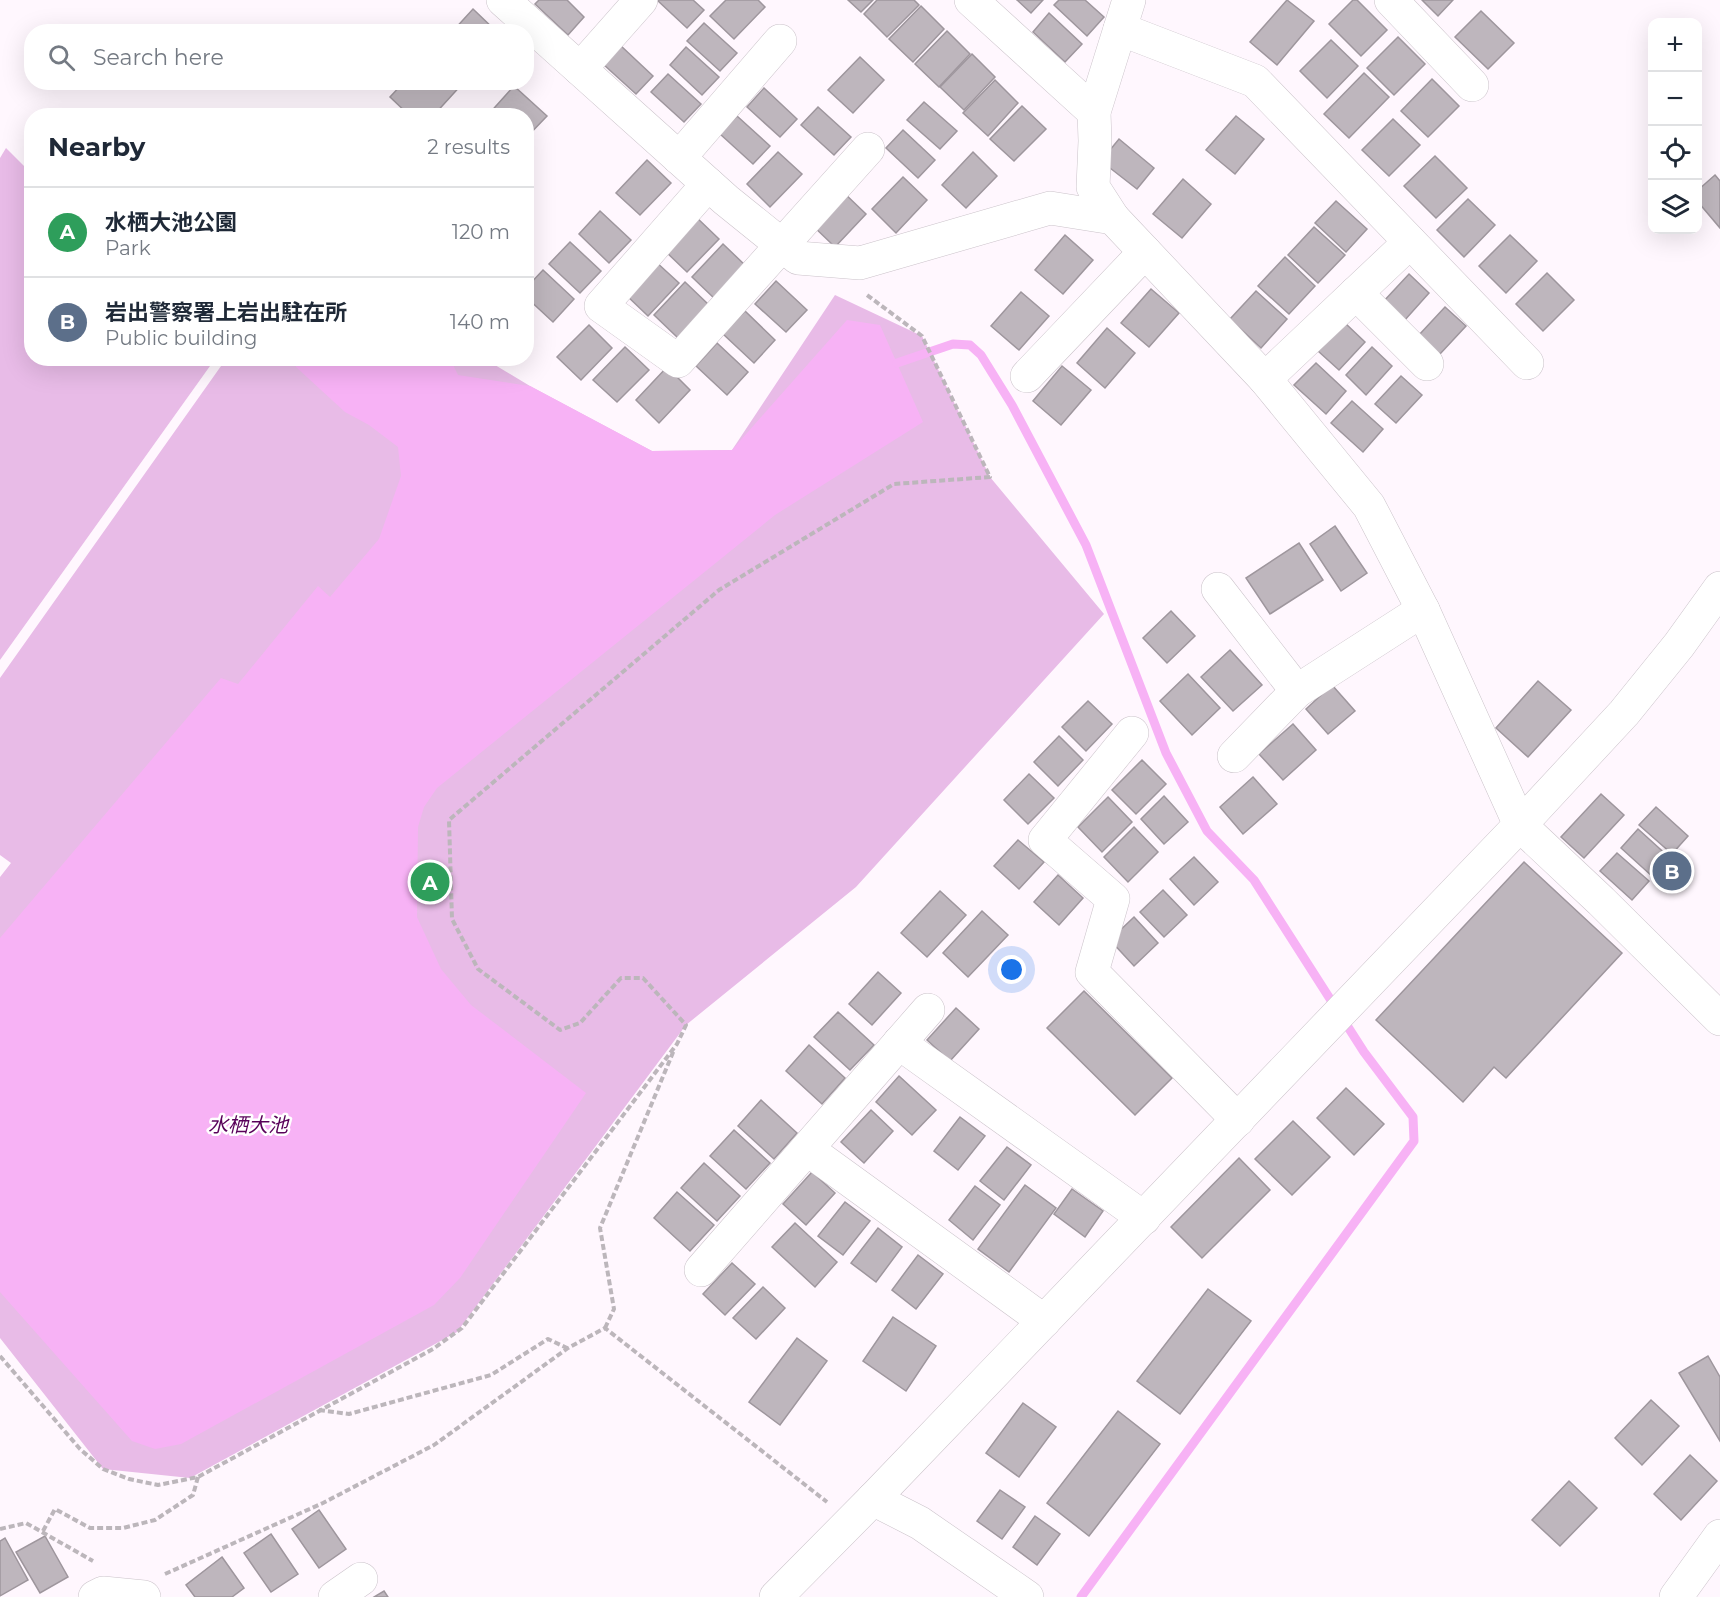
<!DOCTYPE html>
<html lang="en">
<head>
<meta charset="utf-8">
<style>
	body { margin:0; font-family:Montserrat,"Noto Sans JP",sans-serif; background:#f6f6f7; color:#1f2937 }
	.controls { position:absolute; right:18px; top:18px; display:grid; overflow:hidden; border-radius:12px; box-shadow:0 6px 24px #0002 }
	.controls button { width:54px; height:54px; display:grid; place-items:center; padding:0; border:0; border-bottom:2px solid #e0e1e3; background:#fff; color:#1f2937; font:30px sans-serif }
	.you { position:absolute; left:1012px; top:970px; width:21px; height:21px; margin:-15px; border:4px solid #fff; border-radius:50%; background:#1a73e8; box-shadow:0 0 0 9px #1a73e833 }
	.badge { display:grid; place-items:center; width:39px; height:39px; border-radius:50%; background:#0b8043; color:#fff; font-size:20px; font-weight:700 }
	.pin { position:absolute; translate:-50% -50%; border:3px solid #fff; box-shadow:0 2px 6px #0006 }
	.list { margin:0; padding:0; list-style:none }
	h2 { display:flex; justify-content:space-between; align-items:center; height:78px; margin:0; padding:0 24px; font-size:26px }
	h2 small { font-size:20px; font-weight:400; color:#747a83 }
	.list li { display:grid; grid-template-columns:39px 1fr auto; gap:18px; align-items:center; box-sizing:border-box; height:90px; padding:0 24px; border-top:2px solid #e0e1e3 }
	.list b { display:block; font-size:22px; white-space:nowrap }
	.list p { margin:0; font-size:20px; white-space:nowrap; color:#747a83 }
	.list em { font-size:20px; font-style:normal; color:#747a83 }
	.icon { flex:none; width:33px; height:33px; fill:none; stroke:currentColor; stroke-width:2; stroke-linecap:round; stroke-linejoin:round }
	.map { position:relative; flex:none; width:1720px; height:1597px; overflow:hidden }
	.search { position:absolute; background:#fff; box-shadow:0 6px 24px #0002; left:24px; top:24px; width:510px; height:66px; display:flex; align-items:center; gap:15px; box-sizing:border-box; padding:0 21px; border-radius:24px; color:#747a83; font-size:22px }
	.panel { position:absolute; background:#fff; box-shadow:0 6px 24px #0002; left:24px; top:108px; width:510px; height:258px; border-radius:24px }
	.map>svg:first-child { display:block }
	.green { fill:#e8bbe7 }
	.water { fill:#f7b2f5 }
	.lines { fill:none; stroke-linecap:round; stroke-linejoin:round }
	.stream { stroke:#f7b2f5; stroke-width:9 }
	.building { fill:#beb6bd; stroke:#9e969d; stroke-width:1.5 }
	.minor-casing { stroke:#cbc3ca; stroke-width:34 }
	.path { stroke:#bcb6bb; stroke-width:4; stroke-dasharray:6 3; stroke-linecap:butt }
	.minor { stroke:#fff; stroke-width:33 }
	.labels { text-anchor:middle; dominant-baseline:central; stroke-width:5; stroke-linejoin:round; paint-order:stroke }
	.water-label { font-size:20px; font-style:italic; fill:#580159; stroke:#fff }
</style>
</head>
<body>
<div class="map">
<svg width="1720" height="1597" viewBox="0 0 1720 1597">
	<rect width="100%" height="100%" fill="#fff7fe"/>
	<g class="green">
		<polygon points="6,148 31,173 32,358 215,359 0,660 0,158"/>
		<polygon points="835,295 922,336 990,477 1104,614 856,887 686,1025 457,1332 190,1478 103,1469 0,1338 0,877 11,863 0,855 0,678 226,359 485,359 530,386 652,451 732,450"/>
	</g>
	<polygon class="water" points="847,320 880,325 923,422 775,515 437,788 424,807 418,827 417,917 441,969 471,1005 586,1093 460,1278 434,1305 181,1444 155,1449 132,1441 0,1292 0,938 221,678 238,684 318,586 330,597 379,539 401,476 398,447 369,425 345,412 296,367 294,359 450,359 458,375 530,386 652,451 732,450"/>
	<g class="lines">
		<polyline class="stream" points="897,363 953,344 970,345 981,355 1012,405 1086,545 1166,753 1207,831 1254,880 1364,1052 1413,1117 1414,1141 1081,1597"/>
	</g>
	<g class="building">
		<polygon points="539,0 567,0 584,17 568,35 535,4"/>
		<polygon points="657,0 693,0 704,10 687,28"/>
		<polygon points="726,0 758,0 765,7 734,39 710,16"/>
		<polygon points="848,0 873,0 861,12"/>
		<polygon points="877,0 914,0 919,5 887,37 864,14"/>
		<polygon points="1017,0 1043,0 1031,13"/>
		<polygon points="1059,0 1085,0 1104,17 1087,36 1054,5"/>
		<polygon points="1287,0 1314,21 1277,65 1250,42"/>
		<polygon points="1353,0 1357,0 1387,30 1361,56 1329,24"/>
		<polygon points="1422,0 1453,0 1438,16"/>
		<polygon points="921,6 944,29 913,62 889,39"/>
		<polygon points="473,9 497,32 452,32"/>
		<polygon points="1481,11 1514,43 1488,69 1455,37"/>
		<polygon points="1049,13 1082,44 1065,62 1033,32"/>
		<polygon points="704,23 737,53 720,71 687,41"/>
		<polygon points="947,31 970,54 939,87 915,64"/>
		<polygon points="1398,37 1425,64 1394,95 1367,68"/>
		<polygon points="1331,40 1358,66 1327,98 1300,71"/>
		<polygon points="620,45 653,76 636,94 603,64"/>
		<polygon points="686,47 719,77 702,95 670,65"/>
		<polygon points="972,54 995,77 964,110 940,87"/>
		<polygon points="860,57 884,80 853,113 828,90"/>
		<polygon points="1364,73 1389,97 1349,138 1324,114"/>
		<polygon points="668,74 701,104 684,122 651,92"/>
		<polygon points="1432,79 1459,106 1428,137 1401,111"/>
		<polygon points="995,80 1018,103 988,136 963,113"/>
		<polygon points="404,82 464,82 433,116 410,116 390,97"/>
		<polygon points="514,86 547,116 526,138 526,116 487,116"/>
		<polygon points="764,88 797,119 780,137 747,107"/>
		<polygon points="924,102 957,131 940,149 907,120"/>
		<polygon points="1022,106 1046,129 1014,161 990,139"/>
		<polygon points="818,107 851,137 834,155 801,125"/>
		<polygon points="737,116 770,146 753,164 720,134"/>
		<polygon points="1236,116 1264,139 1235,174 1206,150"/>
		<polygon points="1393,119 1420,145 1389,176 1362,150"/>
		<polygon points="903,130 935,160 918,178 886,148"/>
		<polygon points="1119,139 1154,168 1137,189 1101,161"/>
		<polygon points="778,152 802,174 770,207 747,184"/>
		<polygon points="973,152 997,176 966,208 942,185"/>
		<polygon points="1435,156 1467,188 1436,218 1404,186"/>
		<polygon points="647,160 671,183 640,215 616,193"/>
		<polygon points="1715,175 1720,181 1720,228 1698,202 1698,190"/>
		<polygon points="903,177 927,200 896,233 872,209"/>
		<polygon points="1183,179 1211,204 1182,238 1153,214"/>
		<polygon points="842,191 866,214 835,247 811,224"/>
		<polygon points="1468,199 1495,225 1464,257 1437,230"/>
		<polygon points="1336,201 1367,229 1346,252 1315,223"/>
		<polygon points="600,211 631,240 609,263 579,234"/>
		<polygon points="695,216 719,239 687,272 663,249"/>
		<polygon points="1314,227 1345,255 1318,283 1288,255"/>
		<polygon points="1065,235 1093,260 1063,294 1035,270"/>
		<polygon points="1510,235 1537,261 1506,293 1479,266"/>
		<polygon points="570,242 601,271 580,293 549,264"/>
		<polygon points="723,244 747,267 716,300 692,277"/>
		<polygon points="1285,257 1315,286 1289,314 1258,286"/>
		<polygon points="655,261 679,283 648,316 624,293"/>
		<polygon points="543,270 574,299 553,322 526,297 526,288"/>
		<polygon points="1547,273 1574,300 1543,331 1516,304"/>
		<polygon points="1409,274 1429,293 1404,321 1383,302"/>
		<polygon points="776,281 807,310 786,332 755,304"/>
		<polygon points="685,282 709,305 678,338 654,315"/>
		<polygon points="1151,289 1179,313 1149,347 1121,323"/>
		<polygon points="1256,291 1287,319 1261,348 1230,319"/>
		<polygon points="1021,292 1049,316 1019,350 991,326"/>
		<polygon points="1445,307 1466,326 1440,354 1419,335"/>
		<polygon points="745,311 775,340 754,363 723,334"/>
		<polygon points="1345,323 1365,342 1339,370 1318,351"/>
		<polygon points="589,325 612,348 581,380 557,357"/>
		<polygon points="1107,328 1135,353 1105,388 1077,363"/>
		<polygon points="717,343 748,372 727,395 696,366"/>
		<polygon points="625,347 649,370 617,402 593,380"/>
		<polygon points="1372,347 1392,366 1366,395 1346,375"/>
		<polygon points="1316,363 1346,391 1326,414 1294,385"/>
		<polygon points="1062,366 1091,390 1061,425 1033,401"/>
		<polygon points="667,367 690,390 659,423 636,400"/>
		<polygon points="1401,376 1422,395 1396,423 1375,404"/>
		<polygon points="1352,401 1383,429 1363,452 1331,423"/>
		<polygon points="1335,526 1367,573 1341,591 1310,544"/>
		<polygon points="1299,543 1323,580 1270,614 1246,578"/>
		<polygon points="1171,611 1195,636 1167,663 1143,638"/>
		<polygon points="1230,650 1262,685 1233,711 1201,677"/>
		<polygon points="1188,674 1220,708 1192,735 1160,701"/>
		<polygon points="1538,681 1571,710 1528,757 1496,728"/>
		<polygon points="1332,685 1355,711 1328,734 1306,709"/>
		<polygon points="1088,701 1112,724 1086,751 1062,727"/>
		<polygon points="1293,724 1316,750 1283,780 1259,754"/>
		<polygon points="1059,736 1083,760 1058,786 1034,762"/>
		<polygon points="1142,760 1166,784 1136,814 1112,790"/>
		<polygon points="1029,774 1054,798 1028,824 1004,800"/>
		<polygon points="1253,777 1277,804 1243,834 1220,807"/>
		<polygon points="1601,794 1624,815 1584,858 1561,837"/>
		<polygon points="1164,796 1188,822 1164,844 1141,819"/>
		<polygon points="1108,797 1132,822 1102,852 1078,827"/>
		<polygon points="1656,807 1688,836 1672,854 1639,825"/>
		<polygon points="1134,827 1158,852 1128,882 1104,857"/>
		<polygon points="1638,829 1670,858 1653,877 1621,848"/>
		<polygon points="1018,840 1044,862 1019,889 994,866"/>
		<polygon points="1617,853 1649,881 1632,900 1600,871"/>
		<polygon points="1194,857 1218,882 1194,905 1170,879"/>
		<polygon points="1524,862 1622,953 1506,1078 1494,1067 1463,1102 1376,1020"/>
		<polygon points="1058,875 1083,898 1059,925 1034,902"/>
		<polygon points="1163,890 1187,915 1164,937 1140,912"/>
		<polygon points="940,891 966,915 927,957 901,933"/>
		<polygon points="982,911 1008,935 968,977 943,953"/>
		<polygon points="1134,917 1158,943 1134,966 1110,940"/>
		<polygon points="878,972 901,993 872,1025 849,1004"/>
		<polygon points="1084,991 1172,1078 1135,1115 1047,1028"/>
		<polygon points="956,1008 979,1029 950,1061 927,1040"/>
		<polygon points="838,1012 874,1045 850,1070 814,1037"/>
		<polygon points="809,1045 845,1078 822,1104 786,1071"/>
		<polygon points="899,1076 936,1110 912,1135 876,1102"/>
		<polygon points="1346,1088 1384,1124 1354,1155 1317,1118"/>
		<polygon points="761,1100 797,1133 774,1159 738,1126"/>
		<polygon points="871,1110 893,1131 864,1163 841,1142"/>
		<polygon points="960,1117 985,1136 958,1170 934,1151"/>
		<polygon points="1293,1121 1330,1157 1292,1195 1255,1159"/>
		<polygon points="734,1130 770,1163 746,1189 710,1156"/>
		<polygon points="1007,1147 1031,1165 1004,1200 980,1181"/>
		<polygon points="1239,1158 1270,1190 1202,1258 1171,1227"/>
		<polygon points="704,1163 740,1196 717,1221 681,1188"/>
		<polygon points="812,1172 835,1193 806,1225 783,1204"/>
		<polygon points="1025,1185 1056,1208 1009,1272 978,1249"/>
		<polygon points="975,1186 1000,1205 973,1240 949,1220"/>
		<polygon points="1072,1189 1103,1211 1085,1237 1054,1214"/>
		<polygon points="677,1192 714,1225 690,1251 654,1218"/>
		<polygon points="845,1202 870,1221 843,1255 818,1236"/>
		<polygon points="795,1223 837,1262 815,1287 772,1247"/>
		<polygon points="878,1228 902,1247 876,1282 851,1263"/>
		<polygon points="918,1255 943,1274 916,1309 892,1290"/>
		<polygon points="732,1263 755,1284 725,1315 703,1294"/>
		<polygon points="763,1287 785,1308 756,1339 733,1318"/>
		<polygon points="1208,1289 1251,1321 1180,1414 1137,1381"/>
		<polygon points="893,1317 936,1346 906,1391 863,1361"/>
		<polygon points="797,1338 827,1361 780,1425 749,1402"/>
		<polygon points="1708,1356 1720,1377 1720,1441 1679,1373"/>
		<polygon points="1651,1400 1679,1426 1642,1465 1615,1438"/>
		<polygon points="1023,1403 1056,1427 1019,1477 986,1453"/>
		<polygon points="1118,1411 1160,1444 1089,1536 1047,1503"/>
		<polygon points="1690,1455 1717,1481 1681,1520 1654,1494"/>
		<polygon points="1569,1481 1597,1508 1560,1546 1532,1520"/>
		<polygon points="1000,1490 1025,1507 1002,1539 977,1521"/>
		<polygon points="319,1510 346,1549 319,1568 292,1529"/>
		<polygon points="1035,1516 1060,1534 1037,1565 1013,1547"/>
		<polygon points="271,1534 298,1574 271,1592 244,1553"/>
		<polygon points="45,1536 68,1577 40,1593 16,1552"/>
		<polygon points="5,1538 28,1580 0,1596 0,1541"/>
		<polygon points="222,1557 244,1588 232,1597 195,1597 186,1585"/>
		<polygon points="384,1591 388,1597 374,1597"/>
	</g>
	<g class="lines">
		<defs>
			<g id="minor">
				<polyline points="503,0 726,200 798,258 860,263 1050,208 1113,218"/>
				<polyline points="971,0 1094,112"/>
				<polyline points="1129,0 1094,112 1095,141 1093,187 1113,218 1265,379 1369,506 1423,610 1520,825 1601,901 1720,1019"/>
				<polyline points="1391,0 1472,85"/>
				<polyline points="1120,29 1255,81 1527,363"/>
				<polyline points="580,69 641,0"/>
				<polyline points="679,158 780,41"/>
				<polyline points="708,184 601,306 678,361 868,149"/>
				<polyline points="1356,293 1427,364"/>
				<polyline points="1027,376 1145,252"/>
				<polyline points="1265,379 1410,242"/>
				<polyline points="1218,589 1297,691"/>
				<polyline points="1132,733 1045,840 1113,899 1092,972 1238,1120"/>
				<polyline points="1234,756 1297,691 1423,610"/>
				<polyline points="899,1043 1144,1218"/>
				<polyline points="807,1149 1044,1321"/>
				<polyline points="701,1270 928,1010"/>
				<polyline points="873,1499 920,1523 1027,1597"/>
				<polyline points="95,1597 103,1593 144,1597"/>
				<polyline points="335,1597 361,1579"/>
				<polyline points="776,1597 873,1499 1520,825 1624,713 1679,645 1720,588"/>
				<polyline points="1676,1597 1720,1536"/>
			</g>
		</defs>
		<use href="#minor" class="minor-casing"/>
		<g class="path">
			<polyline points="605,1328 614,1309 600,1228 674,1050"/>
			<polyline points="0,1356 80,1449 103,1469 129,1479 158,1485 198,1477 433,1349 462,1328 677,1044 686,1025 643,978 621,978 580,1023 560,1030 478,969 452,919 449,820 719,590 894,484 990,477 922,336 867,295"/>
			<polyline points="319,1410 349,1414 491,1375 548,1339 567,1348"/>
			<polyline points="0,1529 26,1523 93,1561"/>
			<polyline points="43,1531 55,1509 90,1528 123,1528 155,1520 193,1495 198,1477"/>
			<polyline points="165,1574 323,1503 434,1445 568,1348 605,1328 827,1502"/>
		</g>
		<use href="#minor" class="minor"/>
	</g>
	<g class="labels">
		<g class="water-label">
			<text x="248" y="1125">水栖大池</text>
		</g>
	</g>
</svg>
<div class="controls">
<button>+</button>
<button>−</button>
<button><svg class="icon" aria-label="locate" viewBox="0 0 24 24"><circle cx="12" cy="12" r="6"/><path d="M12 2v4M12 18v4M2 12h4M18 12h4"/></svg></button>
<button><svg class="icon" aria-label="layers" viewBox="0 0 24 24"><path d="M12 4l9 5-9 5-9-5zM3 14l9 5 9-5"/></svg></button>
</div>
<div class="you"></div>
<div class="pin badge" style="left:430px;top:882px;background:#2e9e5b">A</div>
<div class="pin badge" style="left:1672px;top:871px;background:#5c6f8a">B</div>
<div class="search"><svg class="icon" aria-label="search" viewBox="0 0 24 24"><circle cx="10" cy="10" r="6"/><path d="M15 15l6 6"/></svg>Search here</div>
<section class="panel">
<h2>Nearby<small>2 results</small></h2>
<ul class="list">
<li><span class="badge" style="background:#2e9e5b">A</span><div><b>水栖大池公園</b><p>Park</p></div><em>120 m</em></li>
<li><span class="badge" style="background:#5c6f8a">B</span><div><b>岩出警察署上岩出駐在所</b><p>Public building</p></div><em>140 m</em></li>
</ul>
</section>
</div>
</body>
</html>
